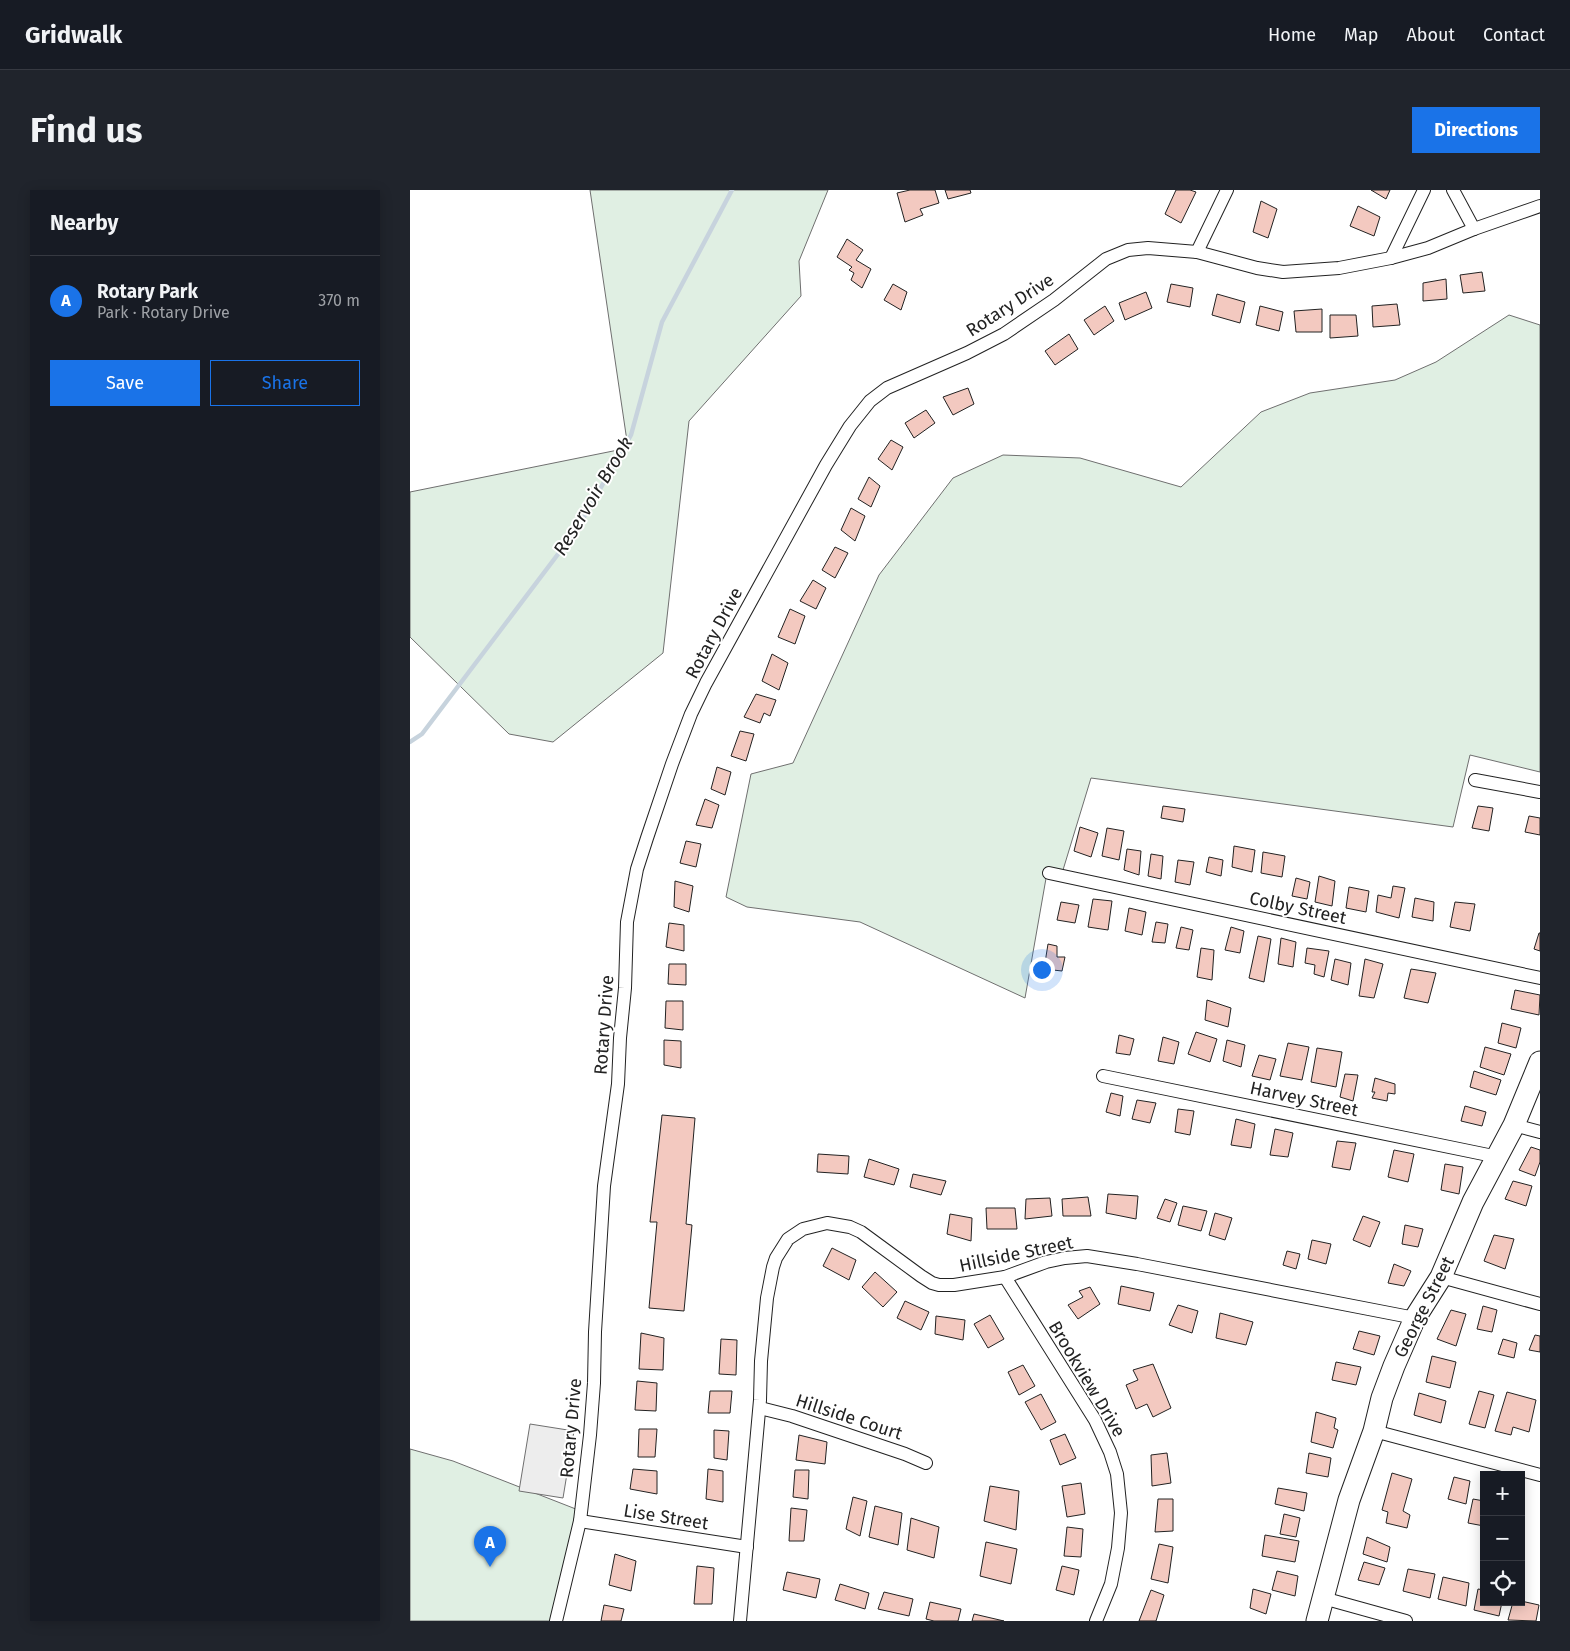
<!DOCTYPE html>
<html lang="en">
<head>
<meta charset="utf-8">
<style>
	body { margin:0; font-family:"Fira Sans",sans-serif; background:#20242c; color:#f1f3f6 }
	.controls { position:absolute; right:15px; bottom:15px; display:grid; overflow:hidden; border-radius:0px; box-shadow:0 2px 12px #0003 }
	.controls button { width:45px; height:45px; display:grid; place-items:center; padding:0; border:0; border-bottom:1px solid #363941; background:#171b24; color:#f1f3f6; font:25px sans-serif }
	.you { position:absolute; left:631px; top:779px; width:18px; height:18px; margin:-12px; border:4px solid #fff; border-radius:50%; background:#1a73e8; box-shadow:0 0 0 8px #1a73e833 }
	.badge { display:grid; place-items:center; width:32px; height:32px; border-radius:50%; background:#1a73e8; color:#fff; font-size:16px; font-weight:700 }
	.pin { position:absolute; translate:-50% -41px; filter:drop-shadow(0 1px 2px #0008) }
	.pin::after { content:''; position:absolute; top:26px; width:18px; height:15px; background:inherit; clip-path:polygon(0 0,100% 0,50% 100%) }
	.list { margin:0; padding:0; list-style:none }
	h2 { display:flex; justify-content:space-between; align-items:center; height:65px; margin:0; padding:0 20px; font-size:21px }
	h2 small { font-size:16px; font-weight:400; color:#9ea1a6 }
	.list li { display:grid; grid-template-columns:32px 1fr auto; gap:15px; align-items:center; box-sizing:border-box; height:90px; padding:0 20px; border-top:1px solid #363941 }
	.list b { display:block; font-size:19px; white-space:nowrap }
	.list p { margin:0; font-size:16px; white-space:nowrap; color:#9ea1a6 }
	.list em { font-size:16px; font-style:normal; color:#9ea1a6 }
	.actions { display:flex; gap:10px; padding:15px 20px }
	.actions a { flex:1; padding:11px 0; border:1px solid #1a73e8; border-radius:0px; text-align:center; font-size:18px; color:#1a73e8 }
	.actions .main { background:#1a73e8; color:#fff }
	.icon { flex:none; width:28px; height:28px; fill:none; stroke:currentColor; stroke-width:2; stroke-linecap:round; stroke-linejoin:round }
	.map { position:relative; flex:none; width:1130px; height:1431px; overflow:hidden; border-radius:0px }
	header { display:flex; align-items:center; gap:30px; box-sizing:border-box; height:70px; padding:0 25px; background:#171b24; border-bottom:1px solid #363941 }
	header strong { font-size:24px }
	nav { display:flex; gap:28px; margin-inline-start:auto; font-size:18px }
	.intro { display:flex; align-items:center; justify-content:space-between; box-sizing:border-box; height:120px; padding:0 30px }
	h1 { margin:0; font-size:35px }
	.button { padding:12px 22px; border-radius:0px; background:#1a73e8; color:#fff; font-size:18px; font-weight:700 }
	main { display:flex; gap:30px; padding:0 30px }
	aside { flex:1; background:#171b24; border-radius:0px; box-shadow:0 2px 12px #0003 }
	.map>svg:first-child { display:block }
	.green { fill:#e0efe3; stroke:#6f6f6f }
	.parking { fill:#ededed; stroke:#6f6f6f }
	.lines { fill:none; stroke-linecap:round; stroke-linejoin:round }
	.stream { stroke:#c7d3dd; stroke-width:4.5 }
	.building { fill:#f3c9c0; stroke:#222 }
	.minor-casing { stroke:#222; stroke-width:14 }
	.primary-casing { stroke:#222; stroke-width:23 }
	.minor { stroke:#fff; stroke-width:12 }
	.primary { stroke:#fff; stroke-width:21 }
	.labels { text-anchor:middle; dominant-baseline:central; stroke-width:4; stroke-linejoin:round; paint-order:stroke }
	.street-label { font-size:18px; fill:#222; stroke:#fff }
	.water-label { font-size:19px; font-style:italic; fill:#222; stroke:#fff }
</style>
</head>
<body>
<header>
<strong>Gridwalk</strong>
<nav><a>Home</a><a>Map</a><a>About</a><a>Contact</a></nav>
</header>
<div class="intro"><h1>Find us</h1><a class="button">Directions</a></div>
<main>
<aside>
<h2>Nearby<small></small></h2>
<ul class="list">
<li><span class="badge">A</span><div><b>Rotary Park</b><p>Park · Rotary Drive</p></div><em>370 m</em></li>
</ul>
<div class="actions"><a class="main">Save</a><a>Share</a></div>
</aside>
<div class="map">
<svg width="1130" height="1431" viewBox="0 0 1130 1431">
	<rect width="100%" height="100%" fill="#fff"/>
	<g class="green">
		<polygon points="180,0 418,0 389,71 391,106 279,231 253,463 143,552 99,544 0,447 0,302 218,258"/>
		<polygon points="1099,125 1130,135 1130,582 1060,565 1043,637 681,588 653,680 638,677 615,808 450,732 337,717 316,707 341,584 383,573 469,385 543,288 593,265 670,268 771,297 851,222 900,203 985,190 1026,172"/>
		<polygon points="0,1259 43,1271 176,1323 143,1431 0,1431"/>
	</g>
	<polygon class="parking" points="120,1234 164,1241 153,1308 109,1301"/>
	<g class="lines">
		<polyline class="stream" points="0,552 12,544 167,339 221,245 252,132 322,0"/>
	</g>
	<g class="building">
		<polygon points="500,0 525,0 529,13 510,19 513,25 495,32 487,3"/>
		<polygon points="535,0 560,0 561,3 538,9"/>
		<polygon points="766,0 780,0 786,2 771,33 755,24"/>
		<polygon points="961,0 980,0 976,9"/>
		<polygon points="851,11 867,19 858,48 843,42"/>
		<polygon points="948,16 970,27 964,46 940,36"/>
		<polygon points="437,49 453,60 446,70 461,79 452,98 441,90 444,83 439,80 442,77 427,67"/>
		<polygon points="1072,82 1075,101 1053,103 1050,85"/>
		<polygon points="1036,89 1037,109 1013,111 1013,93"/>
		<polygon points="483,94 497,102 491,120 474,110"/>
		<polygon points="761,94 783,98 780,117 757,112"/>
		<polygon points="736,102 742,118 715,130 709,113"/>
		<polygon points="807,104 835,112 830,133 802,125"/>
		<polygon points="987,114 990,135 963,137 962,116"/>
		<polygon points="695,116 704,131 684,145 674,130"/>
		<polygon points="850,116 873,122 869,141 846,135"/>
		<polygon points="912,119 912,142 886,142 884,121"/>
		<polygon points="920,125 946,125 948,146 920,148"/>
		<polygon points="659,144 668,159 645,175 635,161"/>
		<polygon points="558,198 564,214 543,225 533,207"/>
		<polygon points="516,220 525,233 504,248 495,233"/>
		<polygon points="481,250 493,257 482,280 468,269"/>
		<polygon points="459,287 470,296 461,317 448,309"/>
		<polygon points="441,318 455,326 445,351 431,340"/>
		<polygon points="425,357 438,363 425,388 412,380"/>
		<polygon points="403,390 416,398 406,419 390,411"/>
		<polygon points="380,419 395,426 385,454 368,447"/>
		<polygon points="362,464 378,473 369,500 352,491"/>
		<polygon points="346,504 366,510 360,526 354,523 350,533 334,527"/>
		<polygon points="330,541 344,544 336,571 321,566"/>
		<polygon points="307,577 321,582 315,605 301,599"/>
		<polygon points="295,609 309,615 302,638 286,635"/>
		<polygon points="753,616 775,619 773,632 751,628"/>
		<polygon points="1068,616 1083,618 1079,641 1062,638"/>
		<polygon points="1119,626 1130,628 1130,645 1115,642"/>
		<polygon points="670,637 688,643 681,667 664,661"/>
		<polygon points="697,638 714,641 709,670 692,666"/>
		<polygon points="276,651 291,654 286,677 270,673"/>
		<polygon points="824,656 845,660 842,682 822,677"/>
		<polygon points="717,659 731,661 729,685 714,680"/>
		<polygon points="853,662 875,666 872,687 851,683"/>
		<polygon points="741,664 753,666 751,689 738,686"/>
		<polygon points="799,667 813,670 811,686 796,682"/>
		<polygon points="768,670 784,672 780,695 765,692"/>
		<polygon points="909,686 925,691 922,716 905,712"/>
		<polygon points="886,688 900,692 897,709 882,706"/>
		<polygon points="265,691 283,696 279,722 264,717"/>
		<polygon points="983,696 995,698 989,728 966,722 968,705 981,708"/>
		<polygon points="939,697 959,701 956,722 936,718"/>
		<polygon points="1005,708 1024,712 1023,731 1002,727"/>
		<polygon points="683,709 702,711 698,740 678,737"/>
		<polygon points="651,712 669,715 665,733 647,730"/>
		<polygon points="1045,712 1065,714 1060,741 1040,737"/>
		<polygon points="719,718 736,722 732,745 715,741"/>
		<polygon points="746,732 758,734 755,753 742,752"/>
		<polygon points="259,733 274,735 274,761 256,757"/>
		<polygon points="771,737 783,740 779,760 766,758"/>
		<polygon points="821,737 834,741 830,763 815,760"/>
		<polygon points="1129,743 1130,743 1130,761 1124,759"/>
		<polygon points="848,746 861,749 854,792 839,788"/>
		<polygon points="871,748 886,752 883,777 868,774"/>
		<polygon points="638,754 647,756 647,767 655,767 652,781 634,779"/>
		<polygon points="791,758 804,760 802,790 787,787"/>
		<polygon points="897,758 919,761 914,787 904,784 905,775 895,773"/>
		<polygon points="925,769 941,773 938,795 921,790"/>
		<polygon points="955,769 973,774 964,808 949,806"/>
		<polygon points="259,774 276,774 276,795 258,794"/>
		<polygon points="1001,779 1026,783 1018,813 994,808"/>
		<polygon points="1105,800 1130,805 1129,825 1101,819"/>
		<polygon points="797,810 821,818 818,837 795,830"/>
		<polygon points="256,811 273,811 273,840 255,838"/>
		<polygon points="1092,833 1111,838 1106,858 1088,853"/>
		<polygon points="786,842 807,849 800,872 778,864"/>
		<polygon points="709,845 724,849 720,865 706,863"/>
		<polygon points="753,847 769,852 764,874 748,871"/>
		<polygon points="254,850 271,851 271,878 254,875"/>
		<polygon points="817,850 835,855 831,877 813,871"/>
		<polygon points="878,853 899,857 892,890 870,886"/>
		<polygon points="1075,857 1101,864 1094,885 1070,877"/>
		<polygon points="907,858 932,862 926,897 901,892"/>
		<polygon points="849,865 866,869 860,890 842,886"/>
		<polygon points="1064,881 1091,890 1086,905 1060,897"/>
		<polygon points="935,884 948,885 943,911 930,907"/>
		<polygon points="965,888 985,894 985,904 978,903 977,911 962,908 965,902 962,902"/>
		<polygon points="701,903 713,906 710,926 696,922"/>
		<polygon points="727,910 746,913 740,933 722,929"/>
		<polygon points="1055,916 1076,922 1072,936 1051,931"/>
		<polygon points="768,919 784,921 780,945 765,942"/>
		<polygon points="252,925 285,928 276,1034 282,1035 274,1121 239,1118 247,1032 240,1032"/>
		<polygon points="826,929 845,934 841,958 821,955"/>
		<polygon points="865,939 883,943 878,967 860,965"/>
		<polygon points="927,951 946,953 940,980 922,977"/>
		<polygon points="1121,957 1130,960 1130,972 1125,986 1109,980"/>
		<polygon points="984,960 1004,964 998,992 978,987"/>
		<polygon points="408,964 439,966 438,984 407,982"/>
		<polygon points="459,969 489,979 484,995 454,987"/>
		<polygon points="1035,974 1053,977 1049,1004 1031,1000"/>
		<polygon points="503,984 536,991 531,1005 500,997"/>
		<polygon points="1103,991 1122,996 1116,1016 1095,1009"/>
		<polygon points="698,1004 728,1006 726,1029 696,1023"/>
		<polygon points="678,1007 681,1026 653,1026 652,1009"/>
		<polygon points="640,1008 642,1026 615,1029 616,1009"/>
		<polygon points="755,1009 767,1013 760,1032 747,1028"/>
		<polygon points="773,1016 797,1021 791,1041 768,1035"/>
		<polygon points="576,1018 605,1018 607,1039 577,1039"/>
		<polygon points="805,1023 822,1028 815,1050 799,1045"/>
		<polygon points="540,1024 562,1028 561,1051 537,1044"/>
		<polygon points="953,1026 970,1032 960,1057 943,1050"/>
		<polygon points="995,1035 1013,1039 1008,1057 992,1054"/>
		<polygon points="1084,1045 1104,1049 1095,1079 1074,1071"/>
		<polygon points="902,1050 921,1054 916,1074 898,1069"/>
		<polygon points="422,1058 446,1070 439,1090 413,1076"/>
		<polygon points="877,1061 890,1064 886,1079 873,1075"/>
		<polygon points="984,1074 1001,1081 994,1096 978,1093"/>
		<polygon points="465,1082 487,1102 473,1117 452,1097"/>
		<polygon points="711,1096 744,1103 740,1121 708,1114"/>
		<polygon points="680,1097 690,1114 668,1129 658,1115 673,1107 669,1101"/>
		<polygon points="495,1111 519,1122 511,1140 487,1128"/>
		<polygon points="768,1115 788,1121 782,1143 759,1135"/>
		<polygon points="1073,1116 1087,1120 1082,1142 1067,1139"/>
		<polygon points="1041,1120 1056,1124 1046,1156 1027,1149"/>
		<polygon points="810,1123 843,1132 836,1155 806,1148"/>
		<polygon points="580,1125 594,1149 578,1158 564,1134"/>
		<polygon points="526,1126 555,1130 553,1150 525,1144"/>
		<polygon points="949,1141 970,1146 964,1165 943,1159"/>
		<polygon points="231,1143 254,1148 253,1180 229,1179"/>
		<polygon points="1125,1145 1130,1146 1130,1162 1119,1160"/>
		<polygon points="311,1149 327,1150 326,1185 309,1184"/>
		<polygon points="1093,1149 1107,1153 1104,1168 1088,1164"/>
		<polygon points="1022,1166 1046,1172 1040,1198 1016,1192"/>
		<polygon points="926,1172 951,1177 946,1195 922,1190"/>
		<polygon points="743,1174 761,1218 743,1227 737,1214 726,1219 716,1195 728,1190 723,1180"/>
		<polygon points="613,1175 625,1196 609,1205 598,1182"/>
		<polygon points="227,1191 247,1193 246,1221 225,1220"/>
		<polygon points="300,1201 322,1201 320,1223 298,1223"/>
		<polygon points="1069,1201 1084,1205 1075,1238 1059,1234"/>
		<polygon points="1097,1202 1126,1210 1119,1242 1103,1237 1101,1245 1085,1241"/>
		<polygon points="1009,1203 1036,1211 1031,1233 1004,1225"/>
		<polygon points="631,1204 646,1232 631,1240 615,1212"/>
		<polygon points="906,1222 926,1228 924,1238 928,1240 923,1258 901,1252"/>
		<polygon points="229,1239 247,1239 245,1267 228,1267"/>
		<polygon points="304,1240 319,1241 317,1270 304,1268"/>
		<polygon points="655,1244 666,1268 650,1275 640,1250"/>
		<polygon points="389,1245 417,1252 415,1274 386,1270"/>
		<polygon points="757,1263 761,1293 742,1296 741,1265"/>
		<polygon points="899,1263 921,1268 918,1287 896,1283"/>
		<polygon points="223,1279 247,1281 247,1304 220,1299"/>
		<polygon points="298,1279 313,1281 313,1312 296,1309"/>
		<polygon points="385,1280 399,1280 398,1309 383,1307"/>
		<polygon points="982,1283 1002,1289 993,1321 1000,1325 997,1338 976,1333 978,1322 972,1320"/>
		<polygon points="1044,1287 1060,1291 1056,1314 1038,1309"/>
		<polygon points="671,1293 675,1324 657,1327 652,1296"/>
		<polygon points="580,1296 609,1301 606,1340 574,1331"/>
		<polygon points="868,1298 897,1303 894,1321 865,1314"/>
		<polygon points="443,1307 457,1311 450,1346 436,1339"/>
		<polygon points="748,1309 763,1309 763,1341 745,1342"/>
		<polygon points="1063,1309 1074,1311 1074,1336 1058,1333"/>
		<polygon points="465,1316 492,1323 488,1355 459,1347"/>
		<polygon points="381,1318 397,1320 394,1351 379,1351"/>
		<polygon points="874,1324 890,1328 886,1347 870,1344"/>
		<polygon points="501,1328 529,1337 524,1368 497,1360"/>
		<polygon points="657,1337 673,1339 671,1367 654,1366"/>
		<polygon points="855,1345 889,1351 885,1372 852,1366"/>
		<polygon points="957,1347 980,1357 977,1372 953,1364"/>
		<polygon points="576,1352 607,1359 601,1394 570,1386"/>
		<polygon points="749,1354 763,1357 758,1393 741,1389"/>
		<polygon points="205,1364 226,1371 221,1401 199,1395"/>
		<polygon points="954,1372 975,1378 969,1395 948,1390"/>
		<polygon points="287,1376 304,1378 302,1414 284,1414"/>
		<polygon points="652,1376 669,1380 664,1405 646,1400"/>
		<polygon points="998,1379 1025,1384 1020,1408 993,1401"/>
		<polygon points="867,1381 888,1386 885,1406 862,1400"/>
		<polygon points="377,1382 410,1389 406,1408 373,1400"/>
		<polygon points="1033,1387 1059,1393 1056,1416 1028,1409"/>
		<polygon points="430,1394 459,1403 455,1419 425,1410"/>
		<polygon points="843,1399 861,1404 856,1424 840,1418"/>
		<polygon points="1068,1399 1074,1400 1074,1412 1092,1412 1089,1426 1064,1420"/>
		<polygon points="741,1400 754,1405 746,1431 729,1431"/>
		<polygon points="474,1402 503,1409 499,1426 468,1419"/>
		<polygon points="1111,1411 1129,1415 1126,1431 1098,1430 1103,1412"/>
		<polygon points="520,1412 551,1419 548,1431 524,1431 516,1429"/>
		<polygon points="194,1415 214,1419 211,1431 191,1431"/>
		<polygon points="564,1424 594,1431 562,1431"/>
	</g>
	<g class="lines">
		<defs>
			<g id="minor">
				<polyline points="1043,0 1064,39"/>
				<polyline points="787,62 817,0"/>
				<polyline points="981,68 1014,0"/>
				<polyline points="1065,590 1130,602"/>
				<polyline points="639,683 1130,788"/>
				<polyline points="693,886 1088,967"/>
				<polyline points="1104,935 1130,942"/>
				<polyline points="595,1087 685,1230 700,1262 707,1284 711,1323 708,1358 701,1394 686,1431"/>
				<polyline points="1031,1087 1130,1114"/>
				<polyline points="350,1218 382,1226 495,1264 516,1273"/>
				<polyline points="964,1241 1130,1285"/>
				<polyline points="170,1331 337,1357"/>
				<polyline points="913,1408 996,1431"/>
				<polyline points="146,1431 170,1331 180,1245 184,1193 185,1142 194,996 208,894 210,848 215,798 217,732 227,679 237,648 262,574 281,524 296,493 416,275 440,236 460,211 477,198 557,163 594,144 644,110 696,69 718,60 738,58 787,62 847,78 873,82 929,78 981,68 1018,58 1064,39 1130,16"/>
				<polyline points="330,1431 350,1210 351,1171 357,1108 363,1077 366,1068 378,1049 393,1039 417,1033 440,1037 451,1042 511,1086 522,1093 529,1095 544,1095 595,1087 636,1072 655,1068 677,1066 727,1074 1005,1128"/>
			</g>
			<polyline id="primary" points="907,1431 939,1310 964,1241 972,1208 984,1176 1005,1128 1031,1087 1063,1012 1104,935 1130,872"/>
		</defs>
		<use href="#minor" class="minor-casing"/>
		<use href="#primary" class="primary-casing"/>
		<use href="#minor" class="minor"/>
		<use href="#primary" class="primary"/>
	</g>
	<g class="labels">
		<g class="street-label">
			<text transform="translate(600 115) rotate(-33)">Rotary Drive</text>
			<text transform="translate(304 443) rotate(-62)">Rotary Drive</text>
			<text transform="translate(888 718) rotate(12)">Colby Street</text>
			<text transform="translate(194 835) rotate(-86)">Rotary Drive</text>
			<text transform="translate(894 909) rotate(12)">Harvey Street</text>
			<text transform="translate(606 1064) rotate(-12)">Hillside Street</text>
			<text transform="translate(1014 1117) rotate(-63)">George Street</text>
			<text transform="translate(677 1189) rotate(59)">Brookview Drive</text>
			<text transform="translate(439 1227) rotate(18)">Hillside Court</text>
			<text transform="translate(161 1238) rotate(-85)">Rotary Drive</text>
			<text transform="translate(256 1327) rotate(9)">Lise Street</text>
		</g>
		<g class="water-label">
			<text transform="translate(183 306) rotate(-59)">Reservoir Brook</text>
		</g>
	</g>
</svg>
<div class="controls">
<button>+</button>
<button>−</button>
<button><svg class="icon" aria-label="locate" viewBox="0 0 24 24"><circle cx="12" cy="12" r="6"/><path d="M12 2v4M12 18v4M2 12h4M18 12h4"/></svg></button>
</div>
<div class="you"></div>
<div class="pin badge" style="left:80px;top:1377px">A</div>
</div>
</main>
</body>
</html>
